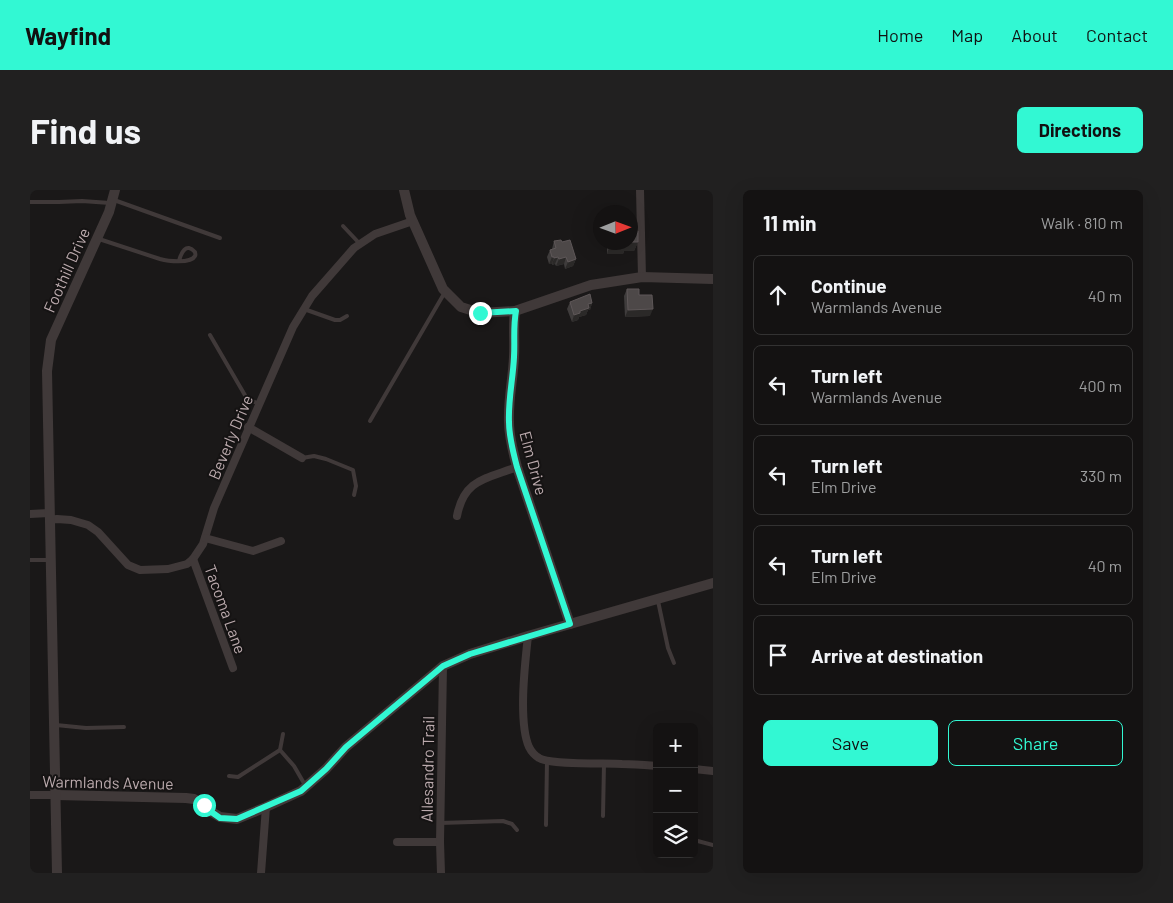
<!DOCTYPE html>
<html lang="en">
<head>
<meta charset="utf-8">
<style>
	body { margin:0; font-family:Barlow,sans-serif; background:#212020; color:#f1f3f6 }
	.controls { position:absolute; right:15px; bottom:15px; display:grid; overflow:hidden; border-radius:8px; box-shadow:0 5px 20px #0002 }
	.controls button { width:45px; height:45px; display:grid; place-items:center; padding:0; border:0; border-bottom:1px solid #333232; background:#141212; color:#f1f3f6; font:25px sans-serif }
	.compass { position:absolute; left:563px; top:15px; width:45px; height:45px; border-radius:50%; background:#141212; box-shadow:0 5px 20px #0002; rotate:89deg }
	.stop { position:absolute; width:15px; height:15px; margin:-11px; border:4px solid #32f8d3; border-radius:50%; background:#fff }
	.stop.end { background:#32f8d3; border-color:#fff; box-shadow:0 1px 5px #0008 }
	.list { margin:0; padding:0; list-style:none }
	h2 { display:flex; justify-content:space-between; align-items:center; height:65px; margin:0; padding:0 20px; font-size:21px }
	h2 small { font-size:16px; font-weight:400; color:#9d9e9f }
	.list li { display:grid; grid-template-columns:32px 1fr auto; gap:15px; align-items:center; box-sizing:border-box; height:80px; margin:0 10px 10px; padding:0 10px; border:1px solid #333232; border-radius:8px }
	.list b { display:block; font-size:19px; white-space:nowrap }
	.list p { margin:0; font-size:16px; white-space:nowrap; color:#9d9e9f }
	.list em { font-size:16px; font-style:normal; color:#9d9e9f }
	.actions { display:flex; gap:10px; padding:15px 20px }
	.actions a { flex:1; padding:11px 0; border:1px solid #32f8d3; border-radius:8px; text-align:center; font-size:18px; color:#32f8d3 }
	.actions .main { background:#32f8d3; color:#111 }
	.icon { flex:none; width:28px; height:28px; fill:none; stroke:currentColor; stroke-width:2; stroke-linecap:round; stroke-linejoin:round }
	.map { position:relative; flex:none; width:683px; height:683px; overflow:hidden; border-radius:8px }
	header { display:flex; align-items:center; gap:30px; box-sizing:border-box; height:70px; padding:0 25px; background:#32f8d3; color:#111 }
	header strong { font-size:24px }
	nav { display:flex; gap:28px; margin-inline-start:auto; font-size:18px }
	.intro { display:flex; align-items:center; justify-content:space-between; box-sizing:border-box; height:120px; padding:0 30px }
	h1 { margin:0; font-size:35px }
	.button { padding:12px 22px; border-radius:8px; background:#32f8d3; color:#111; font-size:18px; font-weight:700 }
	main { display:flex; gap:30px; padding:0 30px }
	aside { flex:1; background:#141212; border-radius:8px; box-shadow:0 5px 20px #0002 }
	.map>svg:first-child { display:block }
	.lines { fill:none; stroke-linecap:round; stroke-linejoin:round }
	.service { stroke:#403939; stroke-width:4 }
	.minor { stroke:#403939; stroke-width:8 }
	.tertiary { stroke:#403939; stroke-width:10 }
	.wall { fill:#3f3c3c }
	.shaded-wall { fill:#2b2928 }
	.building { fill:#4d4848; stroke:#5e5758 }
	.route { stroke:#32f8d3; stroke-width:6 }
	.labels { text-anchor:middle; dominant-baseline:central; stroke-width:4; stroke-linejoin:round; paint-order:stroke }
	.street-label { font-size:16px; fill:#bbaaad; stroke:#151313 }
</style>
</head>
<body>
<header>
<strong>Wayfind</strong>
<nav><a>Home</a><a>Map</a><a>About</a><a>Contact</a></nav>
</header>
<div class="intro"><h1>Find us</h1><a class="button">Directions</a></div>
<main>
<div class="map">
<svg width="683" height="683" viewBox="0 0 683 683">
	<rect width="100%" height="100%" fill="#1a1818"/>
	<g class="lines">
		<g class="service">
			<polyline points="84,10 190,48"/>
			<polyline points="0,12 29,12 52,11 80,13"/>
			<polyline points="313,36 330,54"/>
			<path d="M69,49L130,69C137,71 161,74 165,66C166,65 165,63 165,62C156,52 151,63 149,71"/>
			<polyline points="274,119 305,130 310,130 317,126"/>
			<polyline points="180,145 216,207 220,210 229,214"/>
			<polyline points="340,231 415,102"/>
			<polyline points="272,268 284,266 296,269 323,280 326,296 324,305"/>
			<polyline points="0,370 20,370"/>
			<polyline points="628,411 638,458 644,473"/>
			<polyline points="26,535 56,538 94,537"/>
			<polyline points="250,560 264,576 275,595"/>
			<polyline points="199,586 208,587 250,560 253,544"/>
			<polyline points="573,626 574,573"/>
			<polyline points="410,633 473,631 482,634 487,640"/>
			<polyline points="516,635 517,570"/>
			<polyline points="664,650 683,655"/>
		</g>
		<g class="minor">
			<polyline points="610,0 612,87"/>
			<polyline points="218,237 272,268"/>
			<polyline points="0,324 19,323"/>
			<path d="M427,326C434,289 456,289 487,277"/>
			<polyline points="19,330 27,329 41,330 58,335 68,342 98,375 110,380 138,379 157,374 163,369 173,354 184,318 263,137 282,106 324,58 345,44 383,31"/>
			<polyline points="175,348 223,361 251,351"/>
			<polyline points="163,369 203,478"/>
			<path d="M498,446C495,473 488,532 499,557C501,561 504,565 509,568C520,575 576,573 592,574C604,574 615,575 627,576"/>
			<polyline points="664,579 683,581"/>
			<polyline points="0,605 26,605"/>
			<polyline points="367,652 410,652"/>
			<polyline points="231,683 236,617"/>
			<polyline points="411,683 410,652 413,476"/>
		</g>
		<g class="tertiary">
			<polyline points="374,0 380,25 413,99 431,117 450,123 485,121 561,95 612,87 683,89"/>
			<path d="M485,121C483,136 485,151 484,167C483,189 478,210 479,232C479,247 483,262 487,277L540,434"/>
			<polyline points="26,605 156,608 164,609 174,615 180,621 190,627 207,629 236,617 271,601 296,579 316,557 413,476 440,464 498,446 683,393"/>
			<polyline points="27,683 17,181 21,150 79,22 85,0"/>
		</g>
	</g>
	<g class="wall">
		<polygon points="604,41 608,52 604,61 594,61 593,64 577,64 577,52 600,52"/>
		<polygon points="524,51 532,52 546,69 543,76 535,79 534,74 526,76 525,74 522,75 522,74 519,74 517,67 520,60 522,59"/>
		<polygon points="597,99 609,105 620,126 595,127 594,106"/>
		<polygon points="540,112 562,113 560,120 558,120 556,125 549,127 548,130 542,132 537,119"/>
	</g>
	<g class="shaded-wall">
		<polygon points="596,52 608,52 604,61 594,61 593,64 577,64 580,54"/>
		<polygon points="522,67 524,67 522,74 519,74"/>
		<polygon points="528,67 525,74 522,75 524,68"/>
		<polygon points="536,67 534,74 526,76 529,69"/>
		<polygon points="546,69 543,76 535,79 538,72"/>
		<polygon points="562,113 560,120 558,120 556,125 549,127 548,130 542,132 544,125 558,114"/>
		<polygon points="623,119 620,126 595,127 598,120"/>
	</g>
	<g class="building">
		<polygon points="587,20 587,22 576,22 576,21"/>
		<polygon points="600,38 604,38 604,41 608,41 608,52 600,52"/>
		<polygon points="531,50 532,52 540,50 546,69 538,72 536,67 529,69 528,67 524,68 524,67 522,67 520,60 526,58 524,51"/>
		<rect x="580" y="52" width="17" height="2"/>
		<polygon points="597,99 609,99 609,105 622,105 623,119 598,120"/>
		<polygon points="560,104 562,113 558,114 559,118 550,121 550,123 544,125 540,112"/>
	</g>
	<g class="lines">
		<path class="route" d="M174,615L180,621L190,628L207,629L271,601L296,579L316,557L413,476L440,464L540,434L487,277C483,262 479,247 479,232C478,210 483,189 484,167C485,151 483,136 486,121L450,123"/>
	</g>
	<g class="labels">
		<g class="street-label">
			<text transform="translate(36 80) rotate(-66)">Foothill Drive</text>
			<text transform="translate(200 247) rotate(-67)">Beverly Drive</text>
			<text transform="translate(504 273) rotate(75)">Elm Drive</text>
			<text transform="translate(196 419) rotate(70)">Tacoma Lane</text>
			<text transform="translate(397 579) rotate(-89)">Allesandro Trail</text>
			<text transform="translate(78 592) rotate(1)">Warmlands Avenue</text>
		</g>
	</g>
</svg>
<div class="controls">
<button>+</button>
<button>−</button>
<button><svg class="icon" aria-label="layers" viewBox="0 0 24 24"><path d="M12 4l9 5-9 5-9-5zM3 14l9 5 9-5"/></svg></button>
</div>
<svg class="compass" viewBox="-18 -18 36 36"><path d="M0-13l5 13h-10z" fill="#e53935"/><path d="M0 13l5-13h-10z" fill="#9d9e9f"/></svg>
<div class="stop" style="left:174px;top:615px"></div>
<div class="stop end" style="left:450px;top:123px"></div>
</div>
<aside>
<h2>11 min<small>Walk · 810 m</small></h2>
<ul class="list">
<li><svg class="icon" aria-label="ahead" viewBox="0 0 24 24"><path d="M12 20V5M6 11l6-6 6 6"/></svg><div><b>Continue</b><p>Warmlands Avenue</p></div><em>40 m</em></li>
<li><svg class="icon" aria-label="left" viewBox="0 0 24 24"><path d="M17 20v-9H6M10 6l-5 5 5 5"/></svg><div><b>Turn left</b><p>Warmlands Avenue</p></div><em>400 m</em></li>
<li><svg class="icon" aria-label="left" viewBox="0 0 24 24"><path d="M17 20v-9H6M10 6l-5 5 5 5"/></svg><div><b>Turn left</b><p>Elm Drive</p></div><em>330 m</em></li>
<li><svg class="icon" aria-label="left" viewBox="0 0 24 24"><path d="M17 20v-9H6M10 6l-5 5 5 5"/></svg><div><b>Turn left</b><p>Elm Drive</p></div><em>40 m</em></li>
<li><svg class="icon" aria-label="arrive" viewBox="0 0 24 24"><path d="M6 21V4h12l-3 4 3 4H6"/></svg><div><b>Arrive at destination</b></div></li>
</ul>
<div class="actions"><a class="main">Save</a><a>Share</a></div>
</aside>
</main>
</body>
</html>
